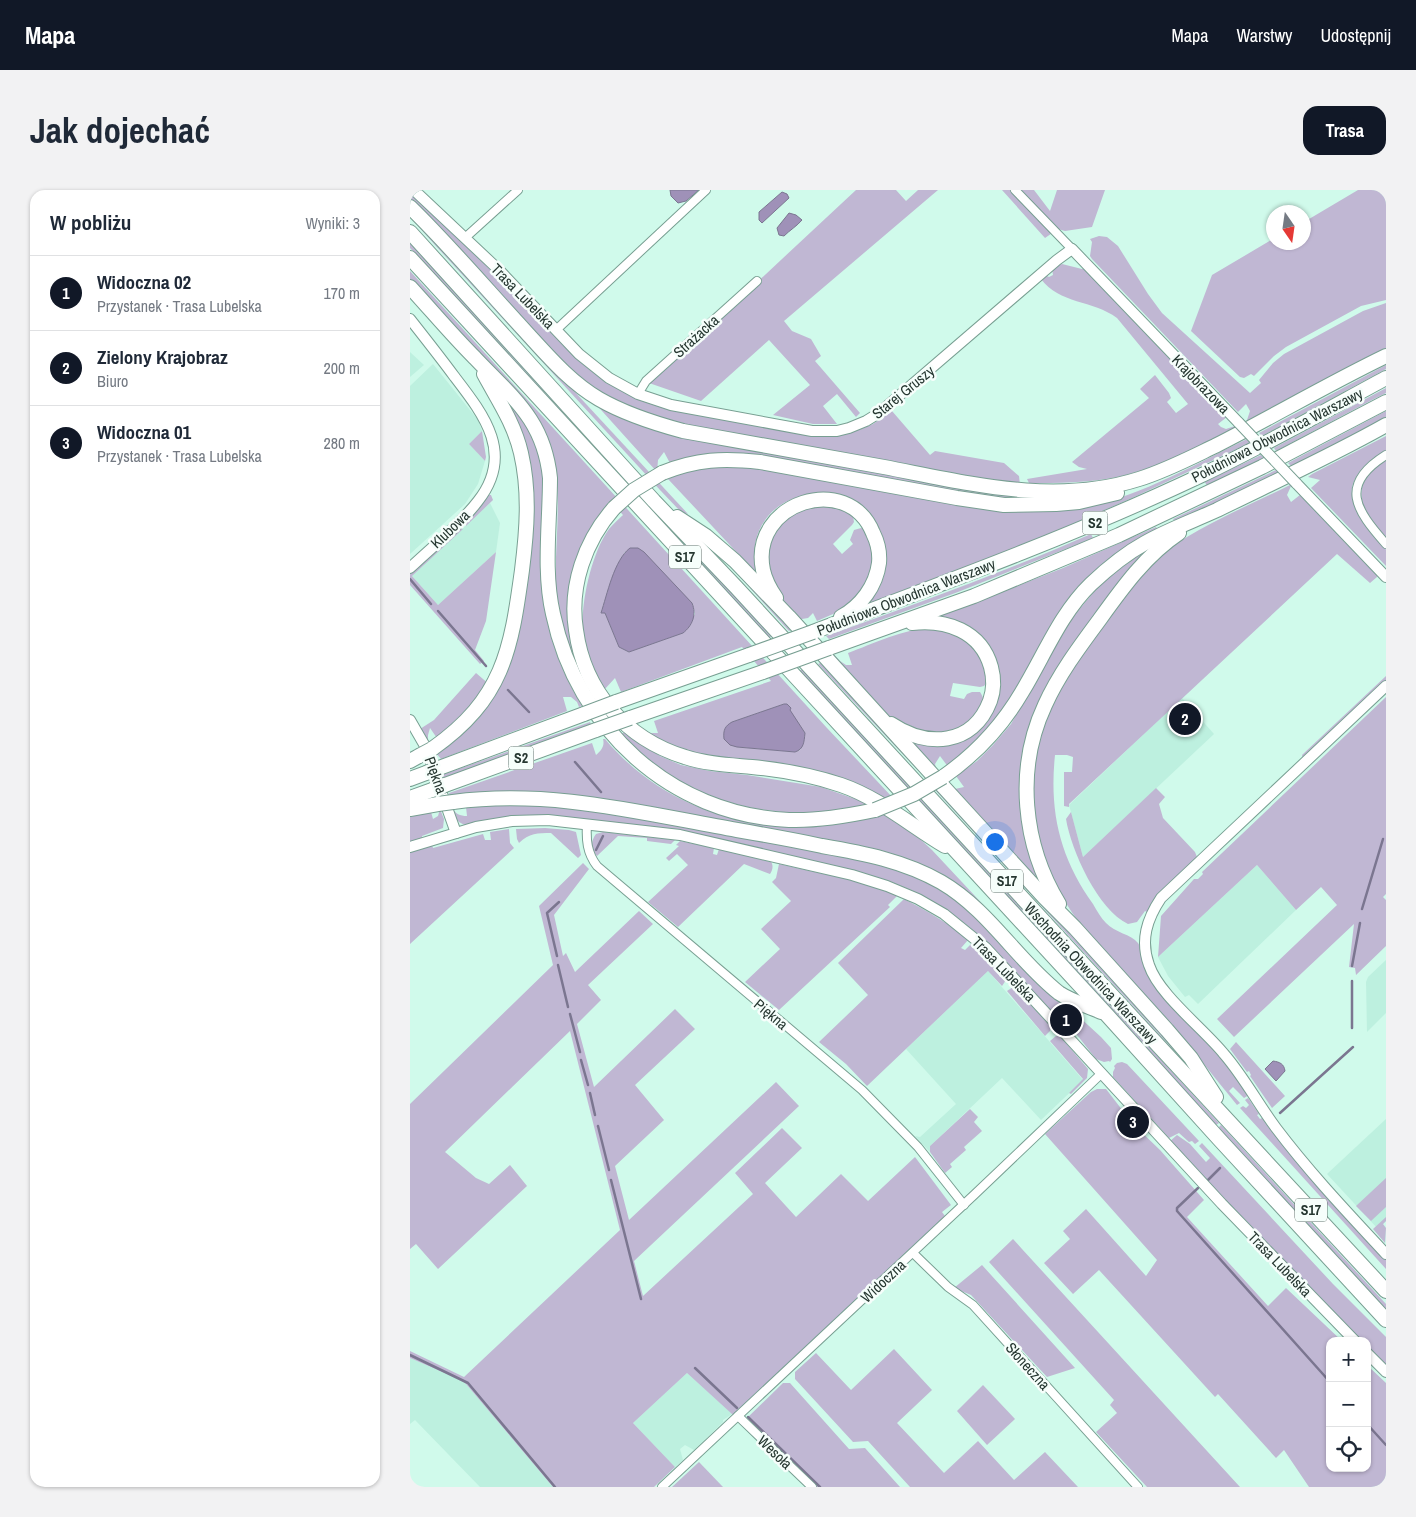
<!DOCTYPE html>
<html lang="pl">
<head>
<meta charset="utf-8">
<style>
	body { margin:0; font-family:"Archivo Narrow",sans-serif; background:#f2f2f3; color:#1f2937 }
	.controls { position:absolute; right:15px; bottom:15px; display:grid; overflow:hidden; border-radius:10px; box-shadow:0 1px 4px #0004 }
	.controls button { width:45px; height:45px; display:grid; place-items:center; padding:0; border:0; border-bottom:1px solid #e0e1e3; background:#fff; color:#1f2937; font:25px sans-serif }
	.compass { position:absolute; left:856px; top:15px; width:45px; height:45px; border-radius:50%; background:#fff; box-shadow:0 1px 4px #0004; rotate:167deg }
	.you { position:absolute; left:584px; top:651px; width:18px; height:18px; margin:-12px; border:4px solid #fff; border-radius:50%; background:#1a73e8; box-shadow:0 0 0 8px #1a73e833 }
	.badge { display:grid; place-items:center; width:32px; height:32px; border-radius:50%; background:#111827; color:#fff; font-size:16px; font-weight:700 }
	.pin { position:absolute; translate:-50% -50%; border:2px solid #fff; box-shadow:0 1px 5px #0006 }
	.list { margin:0; padding:0; list-style:none }
	h2 { display:flex; justify-content:space-between; align-items:center; height:65px; margin:0; padding:0 20px; font-size:21px }
	h2 small { font-size:16px; font-weight:400; color:#747a83 }
	.list li { display:grid; grid-template-columns:32px 1fr auto; gap:15px; align-items:center; box-sizing:border-box; height:75px; padding:0 20px; border-top:1px solid #e0e1e3 }
	.list b { display:block; font-size:19px; white-space:nowrap }
	.list p { margin:0; font-size:16px; white-space:nowrap; color:#747a83 }
	.list em { font-size:16px; font-style:normal; color:#747a83 }
	.icon { flex:none; width:28px; height:28px; fill:none; stroke:currentColor; stroke-width:2; stroke-linecap:round; stroke-linejoin:round }
	.map { position:relative; flex:none; width:976px; height:1297px; overflow:hidden; border-radius:15px }
	header { display:flex; align-items:center; gap:30px; box-sizing:border-box; height:70px; padding:0 25px; background:#111827; color:#fff }
	header strong { font-size:24px }
	nav { display:flex; gap:28px; margin-inline-start:auto; font-size:18px }
	.intro { display:flex; align-items:center; justify-content:space-between; box-sizing:border-box; height:120px; padding:0 30px }
	h1 { margin:0; font-size:35px }
	.button { padding:12px 22px; border-radius:15px; background:#111827; color:#fff; font-size:18px; font-weight:700 }
	main { display:flex; gap:30px; padding:0 30px }
	aside { flex:1; background:#fff; border-radius:15px; box-shadow:0 1px 4px #0004 }
	.map>svg:first-child { display:block }
	.built { fill:#bdf0df }
	.green { fill:#c0b7d3; fill-rule:evenodd }
	.water { fill:#9f91b8; stroke:#7b7690 }
	.lines { fill:none; stroke-linecap:round; stroke-linejoin:round }
	.stream { stroke:#7b7690; stroke-width:2.5 }
	.minor-casing { stroke:#789f92; stroke-width:10 }
	.tertiary-casing { stroke:#789f92; stroke-width:12 }
	.motorway-casing { stroke:#789f92; stroke-width:16 }
	.minor { stroke:#fff; stroke-width:8 }
	.tertiary { stroke:#fff; stroke-width:10 }
	.motorway { stroke:#fff; stroke-width:14 }
	.tertiary-bridge-casing { stroke:#789f92; stroke-width:12; stroke-linecap:butt }
	.motorway-bridge-casing { stroke:#789f92; stroke-width:16; stroke-linecap:butt }
	.tertiary-bridge { stroke:#fff; stroke-width:10 }
	.motorway-bridge { stroke:#fff; stroke-width:14 }
	.labels { text-anchor:middle; dominant-baseline:central; stroke-width:5; stroke-linejoin:round; paint-order:stroke }
	.shield { fill:#f6fefb; stroke:#64736e; stroke-width:1 }
	.shield-label { font-size:14px; font-weight:bold; fill:#263731 }
	.street-label { font-size:15px; fill:#263731; stroke:#f6fefb }
</style>
</head>
<body>
<header>
<strong>Mapa</strong>
<nav><a>Mapa</a><a>Warstwy</a><a>Udostępnij</a></nav>
</header>
<div class="intro"><h1>Jak dojechać</h1><a class="button">Trasa</a></div>
<main>
<aside>
<h2>W pobliżu<small>Wyniki: 3</small></h2>
<ul class="list">
<li><span class="badge">1</span><div><b>Widoczna 02</b><p>Przystanek · Trasa Lubelska</p></div><em>170 m</em></li>
<li><span class="badge">2</span><div><b>Zielony Krajobraz</b><p>Biuro</p></div><em>200 m</em></li>
<li><span class="badge">3</span><div><b>Widoczna 01</b><p>Przystanek · Trasa Lubelska</p></div><em>280 m</em></li>
</ul>
</aside>
<div class="map">
<svg width="976" height="1297" viewBox="0 0 976 1297">
	<rect width="100%" height="100%" fill="#d0faeb"/>
	<g class="built">
		<polygon points="0,162 14,175 0,187"/>
		<polygon points="23,174 68,230 72,241 59,254 75,271 68,294 55,314 0,364 0,196"/>
		<polygon points="80,313 90,333 86,362 28,415 2,386"/>
		<polygon points="772,508 804,544 673,667 659,615"/>
		<polygon points="847,675 886,720 788,814 779,805 775,807 758,786 748,767"/>
		<polygon points="976,770 976,823 957,842 956,792 958,787"/>
		<polygon points="578,781 673,890 631,930 592,888 520,956 520,962 505,946 510,947 546,914 496,859"/>
		<polygon points="976,929 976,1031 968,1039 917,984"/>
		<polygon points="0,1168 51,1190 56,1194 143,1297 70,1297 5,1230 0,1234"/>
		<polygon points="277,1183 322,1224 313,1230 313,1232 284,1260 275,1255 270,1259 273,1270 265,1277 223,1233"/>
	</g>
	<g class="green">
		<polygon points="446,0 486,0 496,11 508,0 528,0 374,131 382,141 401,149 411,166 405,171 450,223 446,227 427,204 413,216 427,234 403,234 363,225 400,195 359,150 291,211 239,193"/>
		<polygon points="592,0 624,0 640,21 647,0 695,0 682,37 655,41 648,39 635,48"/>
		<polygon points="948,0 976,0 976,110 951,116 876,157 864,166 844,186 841,184 834,188 830,187 781,141 802,85 863,49 864,52 894,52 894,32"/>
		<path d="M0,1L95,91L93,94L122,125L125,122L157,158L258,218L405,246L434,244L451,239L463,234L482,221L520,265L525,261L594,273L609,286L610,295L304,240C287,237 270,234 254,230C219,220 187,202 159,178L0,9Z"/>
		<polygon points="0,24 278,324 271,322 250,300 25,55 0,27"/>
		<polygon points="689,46 697,47 708,56 738,104 752,123 840,203 851,193 849,190 863,173 874,164 953,121 976,113 976,159 915,189 838,232 837,230 840,221 836,214 828,222 682,69 680,66 682,52 680,49"/>
		<polygon points="0,52 223,295 220,297 0,58"/>
		<path d="M647,74L648,76L652,74L672,79L674,78L817,227L808,234L811,237L816,239L825,236L826,238C788,257 749,278 707,287C678,293 648,293 619,293L617,289L677,279L669,277L662,272L739,208L730,199L745,185L759,203L761,208L757,212L766,223L778,214L707,128C683,110 649,114 631,89L635,85L639,87L643,85L642,79Z"/>
		<path d="M0,81L417,538L483,608L475,611L289,565L250,551L232,539L241,543H248L244,531L361,491L332,457L211,502L205,488L194,500C185,486 177,471 174,454C168,423 180,365 199,339C203,334 208,330 213,325L202,313L176,347L163,456L171,487C159,460 147,427 146,396C144,353 154,302 141,260C131,223 98,194 72,166C48,141 24,115 0,89ZM215,362L282,413L285,424L273,443L219,462L209,457L195,423H191L202,388ZM374,514L395,543L390,560L385,562L327,557L322,532Z"/>
		<polygon points="976,175 976,179 852,246 849,243"/>
		<polygon points="976,198 976,203 962,210 866,261 864,258"/>
		<path d="M91,204C105,220 120,237 127,258C141,299 131,355 133,398C135,440 151,481 172,516L169,517L167,512L161,507H153L157,521L31,569L26,563L40,555L68,529L82,509L96,481L106,456L114,408L122,330Z"/>
		<polygon points="183,211 205,223 632,307 636,310 582,308 349,267 261,275 254,262 248,270 247,282"/>
		<polygon points="976,221 976,228 972,230 881,276 878,273"/>
		<polygon points="72,241 76,267 75,271 59,254"/>
		<path d="M976,246V261C937,285 930,305 962,342C966,347 975,354 976,360C976,365 976,371 976,376L901,298L910,290L898,287L902,284Z"/>
		<path d="M837,249L840,253L722,308L627,350L454,416C469,402 477,388 476,366C472,290 363,283 346,350C343,361 346,373 347,384L258,289C308,266 366,282 418,291C457,298 495,305 534,311C568,317 601,323 635,322C708,320 773,280 837,249Z"/>
		<polygon points="851,265 854,268 797,296 795,292"/>
		<path d="M976,270V349C951,320 936,295 976,270Z"/>
		<polygon points="866,280 869,283 765,332 763,329"/>
		<path d="M880,295L881,296L877,305L881,312L890,305L967,385V387L960,393L927,364L659,614V617L654,616V582H662L663,567L657,565H645C639,622 650,668 683,714C687,721 691,728 696,733C705,743 721,744 728,753C732,759 731,766 733,772C735,779 739,786 743,793L810,865L839,905L834,908L823,897L819,901L830,913L827,915C800,882 774,848 744,816C714,782 675,747 653,708C617,646 614,570 646,506C659,481 677,459 693,436C709,414 728,383 749,366C788,336 836,317 880,295Z"/>
		<polygon points="231,304 363,446 358,448 228,306"/>
		<polygon points="79,305 81,305 83,310 56,336 56,330 70,317"/>
		<path d="M408,315L433,320L443,326L444,332L442,335L423,354L432,364L443,354L440,350L444,340L451,338L456,339L463,357L464,369L453,404L430,421L407,431L403,423L398,428L392,429V430L430,471L436,475H442L438,463C476,449 531,419 563,456C566,460 571,464 572,468C575,475 576,484 578,491L574,496L570,497L543,493L540,506L554,509L557,504L562,502H570C577,512 572,516 565,525C553,538 540,546 521,545C511,545 482,528 473,522L375,413L361,387L357,373L358,356L370,333L393,319Z"/>
		<polygon points="746,337 748,340 691,378 580,540 539,578 530,566 525,574 527,582 491,545 523,554 575,528 581,463 523,429 653,378"/>
		<polygon points="49,338 53,339 2,386 28,415 86,362 76,431 65,460 74,471 70,474 0,395 0,384"/>
		<path d="M681,344L683,348L548,402L419,449L416,446C505,414 594,382 681,344Z"/>
		<polygon points="732,363 735,365 627,519 616,651 627,686 634,700 536,595 540,593 545,599 554,597 546,586 567,571 583,555 601,534 662,428 693,391"/>
		<polygon points="329,383 383,439 379,441 329,386"/>
		<polygon points="413,472 522,589 518,591 408,474"/>
		<polygon points="393,479 504,599 500,601 389,481"/>
		<polygon points="66,483 80,495 29,551 20,538 18,545 18,555 10,539 24,530"/>
		<polygon points="976,486 976,492 893,570 892,565"/>
		<polygon points="976,507 976,704 973,707 976,710 976,756 946,785 945,778 939,777 944,734 824,847 807,829 927,715 911,697 886,720 847,675 748,767 751,726 784,689 788,689 793,684 792,682"/>
		<polygon points="180,532 182,536 33,589 32,585"/>
		<path d="M217,542L230,553L250,566L271,575L300,581L337,585L411,597L454,612L456,618C438,620 420,624 402,625C393,626 382,623 372,622C304,616 259,591 209,544Z"/>
		<path d="M193,549H195C264,631 375,654 476,623L498,638L522,660L650,797L530,688L188,611L40,609L39,603L182,553L186,565C191,561 195,556 193,549Z"/>
		<path d="M746,598L755,607L749,614L753,628L785,662L787,667L747,707L737,722L735,721L727,732L718,734C688,720 661,660 656,629L661,622L673,667Z"/>
		<polygon points="530,599 755,846 780,878 526,601"/>
		<polygon points="511,609 809,933 806,935 508,611"/>
		<path d="M148,613L328,643L498,680L551,710L642,802L691,847L701,858L702,869L700,872L699,871L694,872L686,869L656,831L658,830L655,827L653,828L648,823L646,824L635,818L605,781L569,745L544,725L503,701L479,691L416,674L199,633L56,635C46,633 44,626 42,617C45,624 50,626 57,626L56,617L62,616Z"/>
		<polygon points="30,619 34,629 33,638 12,646 12,650 0,653 0,627 21,622 23,629 28,626"/>
		<path d="M135,638L159,640L166,642L171,665L168,668L141,643C128,643 119,643 109,653L107,649L106,639Z"/>
		<polygon points="99,639 100,653 104,658 0,754 0,662 22,655 23,658 73,644 75,650 81,650 80,642"/>
		<path d="M193,642L265,650L261,654L237,651V648L208,646L187,666C180,660 181,650 186,644Z"/>
		<path d="M270,651L304,658L303,664L307,665L309,659L361,672C364,676 362,681 360,684L334,674L268,737L238,712L278,675L267,664L259,671L256,668L269,656L266,655Z"/>
		<polygon points="173,673 179,679 144,725 153,766 156,763 165,782 229,721 243,734 178,795 191,810 167,834 184,897 265,819 285,839 225,895 254,930 205,976 219,1030 366,892 389,916 224,1071 233,1106 343,1004 325,983 372,938 392,958 355,993 386,1027 431,984 458,1011 505,967 541,1015 532,1022 535,1026 323,1225 277,1183 223,1233 265,1277 244,1297 143,1297 56,1194 51,1190 0,1168 0,1161 54,1187 210,1040 160,841 35,962 66,988 79,994 100,975 117,996 28,1079 6,1054 0,1059 0,914 143,775 129,716"/>
		<polygon points="369,674 463,695 487,706 478,715 480,717 369,820 335,792 370,759 351,739 381,711 362,692 366,688"/>
		<path d="M494,709C517,721 539,733 558,750L551,758L555,760L562,753L584,775L596,790L592,796L578,781L457,896L436,874L409,852L458,805L428,773Z"/>
		<polygon points="603,797 641,836 640,841 635,846 597,801"/>
		<polygon points="646,846 650,846 678,879 677,888 661,904 659,903 673,889 640,851"/>
		<polygon points="826,852 875,906 862,918 840,886 841,885 839,881 837,882 820,859"/>
		<polygon points="712,872 717,874 789,951 785,954 782,951 779,952 769,943 759,948 703,887 703,882 705,878 704,876 707,873"/>
		<polygon points="687,899 696,899 723,934 750,960 794,1010 777,1027 858,1116 876,1098 932,1151 920,1151 920,1278 957,1278 957,1175 976,1193 976,1297 899,1297 874,1260 866,1268 808,1204 805,1207 689,1080 663,1104 634,1073 660,1049 653,1041 676,1019 736,1086 747,1070 635,944 681,902"/>
		<polygon points="838,908 849,924 847,925 850,929 852,928 859,938 861,937 976,1069 976,1079 830,918 833,916 836,918 839,915 835,910"/>
		<polygon points="560,919 568,927 564,932 572,941 554,957 556,960 540,974 542,977 535,983 520,962 520,956"/>
		<polygon points="811,935 976,1114 976,1121 808,938"/>
		<polygon points="767,945 780,954 796,972 800,968 789,956 792,953 923,1094 976,1147 976,1177 957,1158 957,1151 950,1151 759,952"/>
		<polygon points="976,988 976,1017 961,1031 946,1016"/>
		<polygon points="976,1027 976,1031 973,1034 976,1038 975,1053 963,1039"/>
		<polygon points="603,1049 612,1059 830,1297 737,1297 686,1242 707,1223 700,1215 704,1210 579,1072"/>
		<polygon points="572,1075 665,1178 637,1187 561,1105 544,1098"/>
		<polygon points="484,1159 522,1200 487,1233 534,1283 568,1251 604,1290 635,1262 668,1297 500,1297 458,1251 443,1252 385,1189 385,1182 406,1163 441,1200"/>
		<polygon points="373,1193 380,1193 439,1259 455,1258 490,1297 405,1297 336,1229"/>
		<polygon points="573,1195 605,1229 577,1255 547,1221"/>
		<polygon points="289,1272 313,1297 262,1297"/>
	</g>
	<g class="water">
		<polygon points="260,0 289,0 276,11 268,13 261,6"/>
		<polygon points="372,2 377,4 379,8 352,33 349,30 349,22"/>
		<path d="M379,23L386,25L392,30C387,36 380,40 374,46L369,45L367,38Z"/>
		<path d="M220,358H228L234,362L282,413C287,425 282,436 273,443L219,462L209,457L195,423H191C197,405 204,370 220,358Z"/>
		<path d="M374,514H377L381,518L380,520L395,543C394,552 394,559 385,562L327,557L320,555L314,549C313,540 315,536 322,532Z"/>
		<path d="M863,871C870,872 874,874 875,881L866,891L855,879Z"/>
	</g>
	<g class="lines">
		<g class="stream">
			<polyline points="0,389 21,414"/>
			<polyline points="28,421 76,476"/>
			<polyline points="98,500 119,522"/>
			<polyline points="165,572 191,602"/>
			<polyline points="186,660 193,646"/>
			<polyline points="952,719 973,649"/>
			<polyline points="147,766 137,723 149,712"/>
			<polyline points="148,775 158,817"/>
			<polyline points="942,776 950,733"/>
			<polyline points="160,824 170,862"/>
			<polyline points="942,838 942,791"/>
			<polyline points="171,870 178,895"/>
			<polyline points="180,903 185,925"/>
			<polyline points="870,923 943,857"/>
			<polyline points="188,936 199,980"/>
			<polyline points="201,990 231,1109"/>
			<polyline points="798,990 810,978"/>
			<polyline points="788,998 767,1018 767,1021 920,1192"/>
			<polyline points="0,1165 58,1193 145,1297"/>
			<polyline points="285,1178 327,1218"/>
			<polyline points="338,1227 410,1297"/>
			<polyline points="957,1234 976,1255"/>
		</g>
		<defs>
			<g id="minor">
				<polyline points="605,0 662,59"/>
				<polyline points="56,47 108,0"/>
				<polyline points="146,140 296,0"/>
				<polyline points="228,204 236,191 347,91"/>
				<path d="M976,265C928,295 946,320 976,354"/>
				<path d="M177,634C176,650 177,663 187,676L452,900L508,957L554,1015"/>
				<polyline points="503,1063 538,1097 563,1115 728,1297"/>
				<polyline points="328,1226 402,1297"/>
				<polyline points="252,1297 565,1004 692,883"/>
			</g>
			<g id="tertiary">
				<polyline points="4,0 90,81 169,164 199,188 228,204 261,215 402,241 427,241 439,238 456,231 469,223 647,70 662,59 829,233"/>
				<path d="M0,129C15,148 30,167 44,186C74,225 105,264 68,311C49,336 23,356 0,378"/>
				<polyline points="886,293 976,387"/>
				<path d="M976,496L751,708C737,729 730,750 739,775C749,805 793,838 814,864C834,887 848,914 866,938C900,983 938,1023 976,1064"/>
				<polyline points="0,530 15,556 46,643"/>
				<polyline points="0,657 66,637 102,631 138,630 270,645 442,685 477,696 508,709 534,724 576,758 812,1014 945,1151"/>
				<polyline points="957,1163 976,1182"/>
			</g>
			<g id="motorway">
				<path d="M0,17C41,57 78,101 116,142C138,166 160,192 189,209C215,224 243,233 273,241C340,253 407,265 474,277C558,293 644,316 729,289C755,281 780,268 805,256C862,227 918,194 976,166"/>
				<polyline points="0,42 244,311 326,397 733,839 976,1101"/>
				<polyline points="0,68 697,825 809,949 976,1130"/>
				<path d="M0,97C22,121 42,145 65,168C103,208 134,230 140,288C140,333 133,381 143,424C167,538 261,625 379,630C408,631 437,626 465,620"/>
				<path d="M252,283C287,269 313,268 350,272L547,308L594,315L646,314L669,312L707,303"/>
				<path d="M204,318C175,351 159,396 166,440C174,501 216,549 275,567C296,574 320,575 342,577C373,580 401,585 431,595C469,608 500,635 535,656"/>
				<polyline points="267,327 296,346 325,371 379,427 488,547 634,707 665,738 757,840 781,868 806,907"/>
				<path d="M366,408C360,399 355,390 353,380C339,312 438,281 463,343C468,353 470,362 469,373C466,396 451,416 431,427"/>
				<path d="M403,442C534,393 665,345 792,285C855,255 915,221 976,188"/>
				<polyline points="419,458 564,406 709,345 852,277 976,212"/>
				<polyline points="206,512 339,465"/>
				<polyline points="220,528 353,482"/>
				<path d="M481,534C517,558 563,556 580,511C584,500 584,488 581,477C571,441 536,429 502,433"/>
				<path d="M22,559C93,509 101,461 112,380C117,340 120,302 111,263C104,233 88,210 74,184"/>
				<polyline points="0,571 9,566"/>
				<polyline points="29,578 174,524"/>
				<path d="M533,587C566,564 592,536 612,502C634,466 650,424 681,394C698,378 715,364 735,353C758,340 783,331 807,320C864,292 921,266 976,235"/>
				<polyline points="0,589 16,583"/>
				<polyline points="35,595 186,540"/>
				<polyline points="0,608 22,600"/>
				<path d="M43,612C141,599 231,623 327,640C356,645 384,650 412,656C453,663 494,671 531,692C579,720 606,769 649,803C661,811 678,816 691,822"/>
				<polyline points="0,619 28,614"/>
				<path d="M649,714C613,655 605,579 635,515C649,484 670,456 690,429C713,397 736,365 769,343"/>
			</g>
		</defs>
		<use href="#minor" class="minor-casing"/>
		<use href="#tertiary" class="tertiary-casing"/>
		<use href="#motorway" class="motorway-casing"/>
		<use href="#minor" class="minor"/>
		<use href="#tertiary" class="tertiary"/>
		<use href="#motorway" class="motorway"/>
		<defs>
			<polyline id="tertiary-bridge" points="829,233 886,293"/>
			<g id="motorway-bridge">
				<polyline points="204,318 224,300 252,283"/>
				<polyline points="339,465 403,442"/>
				<polyline points="353,482 419,458"/>
				<polyline points="174,524 206,512"/>
				<polyline points="186,540 220,528"/>
				<polyline points="9,566 22,559"/>
				<polyline points="16,583 29,578"/>
				<polyline points="22,600 35,595"/>
				<polyline points="28,614 43,612"/>
				<polyline points="465,620 504,604 533,587"/>
			</g>
		</defs>
		<use href="#tertiary-bridge" class="tertiary-bridge-casing"/>
		<use href="#motorway-bridge" class="motorway-bridge-casing"/>
		<use href="#tertiary-bridge" class="tertiary-bridge"/>
		<use href="#motorway-bridge" class="motorway-bridge"/>
	</g>
	<g class="labels">
		<g class="shield">
			<rect x="672.5" y="321.5" width="25" height="23" rx="4"/>
			<rect x="259" y="355.5" width="32" height="23" rx="4"/>
			<rect x="98.5" y="556.5" width="25" height="23" rx="4"/>
			<rect x="581" y="679.5" width="32" height="23" rx="4"/>
			<rect x="885" y="1008.5" width="32" height="23" rx="4"/>
		</g>
		<g class="shield-label">
			<text x="685" y="333">S2</text>
			<text x="275" y="367">S17</text>
			<text x="111" y="568">S2</text>
			<text x="597" y="691">S17</text>
			<text x="901" y="1020">S17</text>
		</g>
		<g class="street-label">
			<text transform="translate(113 106) rotate(46)">Trasa Lubelska</text>
			<text transform="translate(286 146) rotate(-42)">Strażacka</text>
			<text transform="translate(791 194) rotate(46)">Krajobrazowa</text>
			<text transform="translate(493 202) rotate(-39)">Starej Gruszy</text>
			<text transform="translate(867 245) rotate(-27)">Południowa Obwodnica Warszawy</text>
			<text transform="translate(40 339) rotate(-44)">Klubowa</text>
			<text transform="translate(496 407) rotate(-21)">Południowa Obwodnica Warszawy</text>
			<text transform="translate(26 585) rotate(70)">Piękna</text>
			<text transform="translate(594 779) rotate(46)">Trasa Lubelska</text>
			<text transform="translate(681 783) rotate(47)">Wschodnia Obwodnica Warszawy</text>
			<text transform="translate(361 824) rotate(40)">Piękna</text>
			<text transform="translate(870 1074) rotate(46)">Trasa Lubelska</text>
			<text transform="translate(473 1091) rotate(-43)">Widoczna</text>
			<text transform="translate(618 1176) rotate(48)">Słoneczna</text>
			<text transform="translate(365 1262) rotate(44)">Wesoła</text>
		</g>
	</g>
</svg>
<div class="controls">
<button>+</button>
<button>−</button>
<button><svg class="icon" aria-label="locate" viewBox="0 0 24 24"><circle cx="12" cy="12" r="6"/><path d="M12 2v4M12 18v4M2 12h4M18 12h4"/></svg></button>
</div>
<svg class="compass" viewBox="-18 -18 36 36"><path d="M0-13l5 13h-10z" fill="#e53935"/><path d="M0 13l5-13h-10z" fill="#747a83"/></svg>
<div class="you"></div>
<div class="pin badge" style="left:656px;top:830px">1</div>
<div class="pin badge" style="left:775px;top:529px">2</div>
<div class="pin badge" style="left:723px;top:932px">3</div>
</div>
</main>
</body>
</html>
